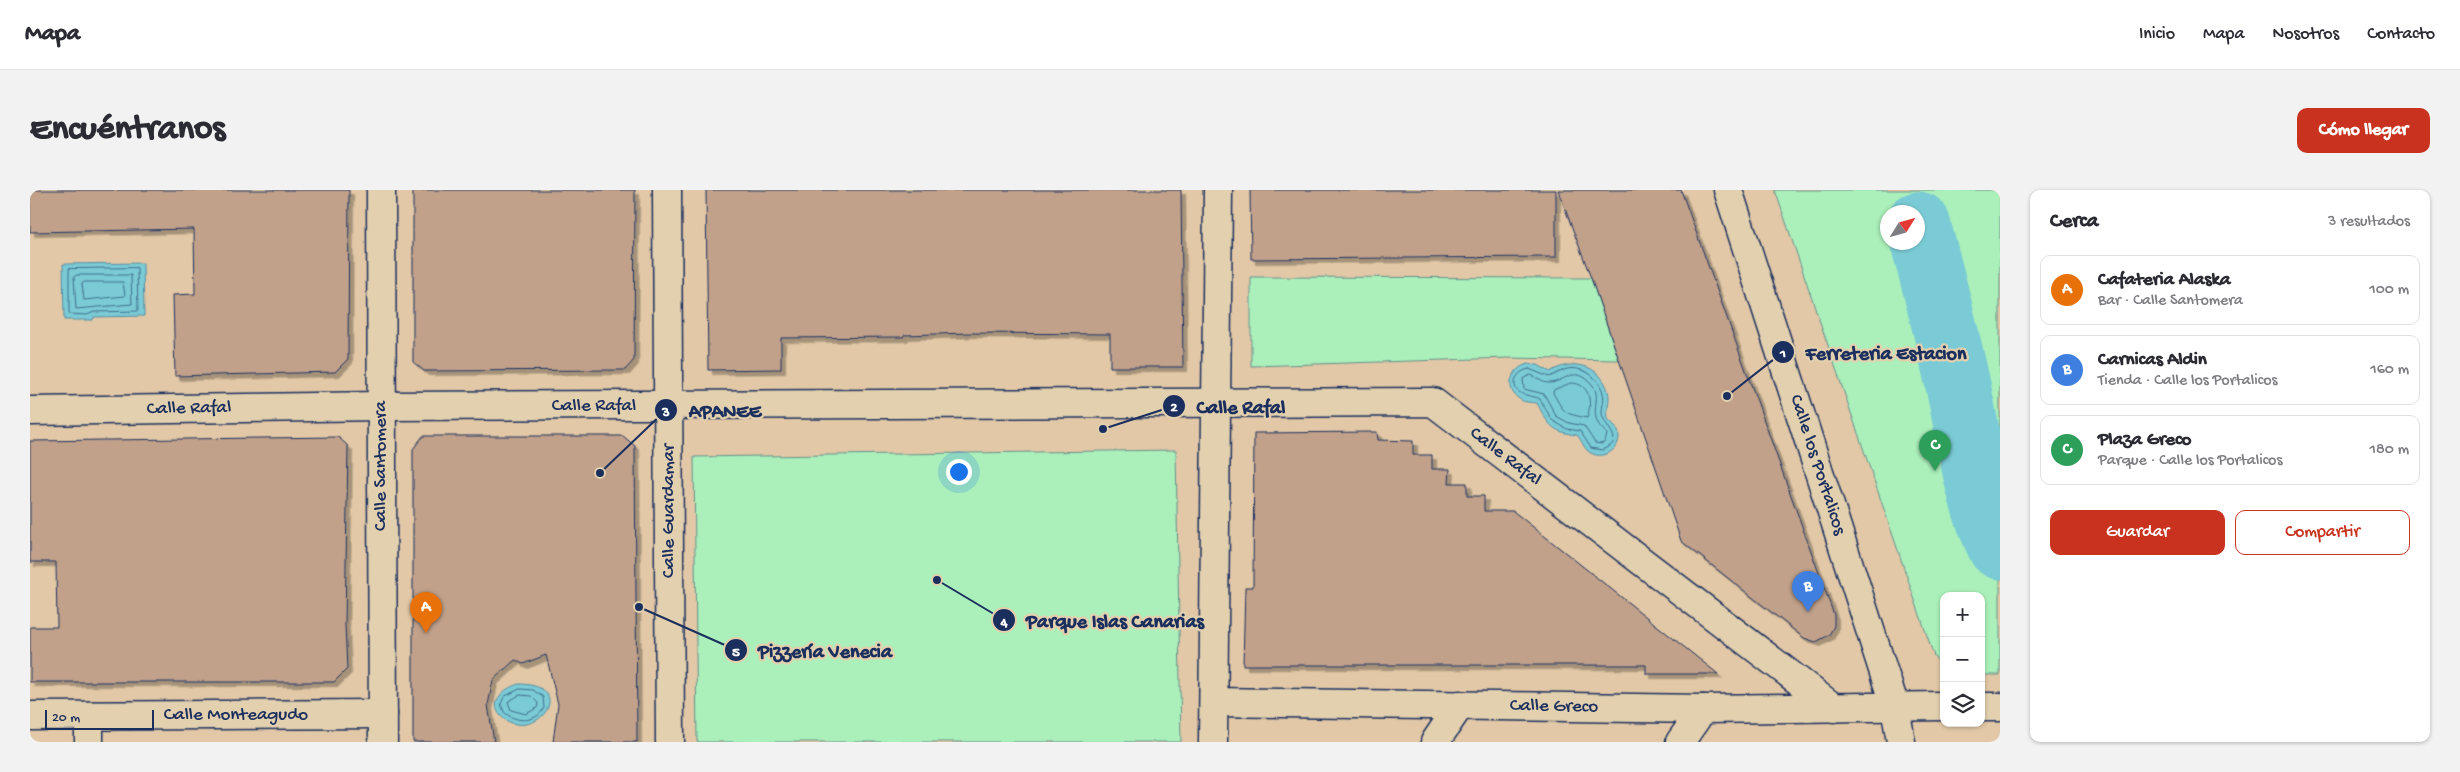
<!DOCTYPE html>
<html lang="es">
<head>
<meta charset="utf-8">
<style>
	body { margin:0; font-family:"Gochi Hand",sans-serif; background:#f2f2f3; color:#2b2b33 }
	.controls { position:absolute; right:15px; bottom:15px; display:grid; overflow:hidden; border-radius:10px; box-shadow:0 1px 4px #0004 }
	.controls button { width:45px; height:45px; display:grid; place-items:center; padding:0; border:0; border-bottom:1px solid #e1e1e2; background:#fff; color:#2b2b33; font:25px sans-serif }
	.compass { position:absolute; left:1850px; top:15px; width:45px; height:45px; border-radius:50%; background:#fff; box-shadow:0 1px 4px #0004; rotate:53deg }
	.scale { position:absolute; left:15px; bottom:12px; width:109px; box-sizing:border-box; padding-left:5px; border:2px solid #1b2f5e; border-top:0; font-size:14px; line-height:18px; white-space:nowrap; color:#1b2f5e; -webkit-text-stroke:4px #e2d0ae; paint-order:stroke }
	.you { position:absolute; left:928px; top:281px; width:18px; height:18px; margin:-12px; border:4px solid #fff; border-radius:50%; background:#1a73e8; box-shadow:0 0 0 8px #1a73e833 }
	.badge { display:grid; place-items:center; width:32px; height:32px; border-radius:50%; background:#c8321e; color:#fff; font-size:16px; font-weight:700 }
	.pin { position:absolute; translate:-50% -41px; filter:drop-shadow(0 1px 2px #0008) }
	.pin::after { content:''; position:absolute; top:26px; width:18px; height:15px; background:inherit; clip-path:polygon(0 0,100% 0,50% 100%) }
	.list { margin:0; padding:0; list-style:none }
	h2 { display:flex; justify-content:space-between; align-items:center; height:65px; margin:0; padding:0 20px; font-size:21px }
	h2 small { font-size:16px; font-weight:400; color:#7c7c81 }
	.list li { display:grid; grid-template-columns:32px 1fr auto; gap:15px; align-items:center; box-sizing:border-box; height:70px; margin:0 10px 10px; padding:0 10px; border:1px solid #e1e1e2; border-radius:10px }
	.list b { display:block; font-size:19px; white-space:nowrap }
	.list p { margin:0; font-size:16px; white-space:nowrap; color:#7c7c81 }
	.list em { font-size:16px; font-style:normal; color:#7c7c81 }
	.actions { display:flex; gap:10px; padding:15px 20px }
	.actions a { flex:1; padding:11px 0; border:1px solid #c8321e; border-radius:10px; text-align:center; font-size:18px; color:#c8321e }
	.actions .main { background:#c8321e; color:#fff }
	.icon { flex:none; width:28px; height:28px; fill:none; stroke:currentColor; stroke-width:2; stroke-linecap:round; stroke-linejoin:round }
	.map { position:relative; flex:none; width:1970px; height:552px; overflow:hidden; border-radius:10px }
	header { display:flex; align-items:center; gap:30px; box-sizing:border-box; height:70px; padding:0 25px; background:#fff; border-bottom:1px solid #e1e1e2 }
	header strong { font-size:24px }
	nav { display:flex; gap:28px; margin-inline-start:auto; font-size:18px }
	.intro { display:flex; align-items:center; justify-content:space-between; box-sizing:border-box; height:120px; padding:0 30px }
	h1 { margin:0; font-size:35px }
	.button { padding:12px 22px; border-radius:10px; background:#c8321e; color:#fff; font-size:18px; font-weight:700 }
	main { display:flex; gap:30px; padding:0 30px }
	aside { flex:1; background:#fff; border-radius:10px; box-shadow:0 1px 4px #0004 }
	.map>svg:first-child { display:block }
	.green { fill:#abf0ba; stroke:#63908c; fill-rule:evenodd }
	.water { fill:#7acbd5; stroke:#548da5 }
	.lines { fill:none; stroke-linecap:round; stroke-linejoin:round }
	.shore { stroke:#416d8e; stroke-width:1 }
	.river { stroke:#7acbd5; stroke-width:65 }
	.building { fill:#c1a18a; stroke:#1b2f5e; filter:url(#shadow) }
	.pedestrian-casing { stroke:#1b2f5e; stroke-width:31 }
	.minor-casing { stroke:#1b2f5e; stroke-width:31 }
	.pedestrian { stroke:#e2d0ae; stroke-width:28 }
	.minor { stroke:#e2d0ae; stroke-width:28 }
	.labels { text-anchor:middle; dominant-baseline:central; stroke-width:4.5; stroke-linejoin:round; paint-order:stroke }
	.street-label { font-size:19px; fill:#1b2f5e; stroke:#e2d0ae }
	.leader { fill:none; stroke:#1b2f5e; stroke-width:2 }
	.callout-dot { fill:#1b2f5e; stroke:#e2d0ae; stroke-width:2 }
	.mark-label { font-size:15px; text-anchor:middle; font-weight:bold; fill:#fff }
	.callout-label { font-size:20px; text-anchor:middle; font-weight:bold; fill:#1b2f5e; stroke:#e2d0ae; stroke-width:4.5; stroke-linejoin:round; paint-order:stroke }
</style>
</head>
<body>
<header>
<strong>Mapa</strong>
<nav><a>Inicio</a><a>Mapa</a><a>Nosotros</a><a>Contacto</a></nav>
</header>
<div class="intro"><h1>Encuéntranos</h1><a class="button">Cómo llegar</a></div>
<main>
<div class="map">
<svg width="1970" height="552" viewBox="0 0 1970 552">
	<defs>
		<filter id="shadow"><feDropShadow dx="4.5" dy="4.5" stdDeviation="0" flood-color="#0004"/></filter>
	</defs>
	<rect width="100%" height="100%" fill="#e2c8a6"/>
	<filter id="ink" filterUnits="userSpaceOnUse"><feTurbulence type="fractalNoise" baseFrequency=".02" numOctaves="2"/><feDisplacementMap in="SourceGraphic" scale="10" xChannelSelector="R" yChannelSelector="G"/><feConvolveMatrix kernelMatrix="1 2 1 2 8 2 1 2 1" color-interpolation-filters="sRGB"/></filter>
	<g filter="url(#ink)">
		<g class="green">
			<path d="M1745,0H1970V485H1951V406H1914V478L1904,466ZM1858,22H1888V52H1858Z"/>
			<polygon points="1221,87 1561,88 1589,170 1478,168 1221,176"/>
			<polygon points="1146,260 1151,552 667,552 664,267"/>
		</g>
		<g class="water">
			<polygon points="113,73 114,126 64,127 63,130 34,130 33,74"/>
			<path d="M1498,174L1508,175L1520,182C1541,169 1570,173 1578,201C1581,210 1576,219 1578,229C1582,233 1586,236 1588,241C1594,258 1572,273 1558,261C1553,257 1552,250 1547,245C1521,242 1518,234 1507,213C1502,212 1496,213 1491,210C1473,200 1481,178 1498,174Z"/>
			<path d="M489,494C548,495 508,552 474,529C456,514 473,498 489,494Z"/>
		</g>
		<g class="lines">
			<g class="shore">
				<polygon points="107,78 108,121 64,122 57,125 39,124 39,79"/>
				<polygon points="47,85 101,85 102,114 46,119 44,87"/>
				<polygon points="55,92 93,92 95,106 54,110 52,94"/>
				<path d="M1499,179L1519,187C1525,185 1530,181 1537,179C1553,176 1569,187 1573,203C1575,210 1572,215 1572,222C1571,235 1599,251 1572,260L1561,258L1550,241L1537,239L1522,230L1510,209C1501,204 1480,207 1486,188C1489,183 1493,180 1499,179Z"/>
				<path d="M1501,185C1507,187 1511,193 1519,193C1533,193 1543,176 1559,191C1572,203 1563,214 1566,228C1568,236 1573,239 1577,244L1575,252L1571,254L1565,253L1554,236L1539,233L1526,226L1514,204L1494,199L1493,189Z"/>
				<path d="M1541,193C1561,193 1562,214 1557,228C1533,223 1535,224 1523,203L1524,200Z"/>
				<path d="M490,499L503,500L513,507L514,518C506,533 486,533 474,522L471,514L474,507Z"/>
				<polygon points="490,505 501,506 508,513 507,518 496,524 481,520 478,512"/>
			</g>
			<path class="river" d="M1888,34C1903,89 1917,144 1929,200C1940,252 1946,309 1970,357"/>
		</g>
		<g class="building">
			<polygon points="0,0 319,0 318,169 305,182 145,186 143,105 165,104 164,39 0,42"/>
			<polygon points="383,0 605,0 604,170 595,180 394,181 383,172"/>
			<polygon points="676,0 1151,0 1153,177 1080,177 1080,144 939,143 874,145 873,147 751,148 751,179 678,180"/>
			<polygon points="1220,0 1526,0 1526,67 1221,69"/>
			<polygon points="1528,0 1651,0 1804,425 1804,436 1799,445 1786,452 1774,448 1651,351 1561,88"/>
			<polygon points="1347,242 1348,250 1383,251 1383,265 1402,265 1402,279 1420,279 1419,293 1437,293 1437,306 1454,306 1454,321 1483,321 1688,484 1616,484 1616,475 1213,475 1215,397 1223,397 1224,243"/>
			<polygon points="393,246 593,246 605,256 607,552 523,552 528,514 516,465 493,474 485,470 463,490 458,515 464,552 383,552 383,259"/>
			<polygon points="308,247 318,256 315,435 317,479 304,492 0,492 0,437 27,437 26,372 0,372 0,251"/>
		</g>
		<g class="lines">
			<defs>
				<polyline id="pedestrian" points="59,526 59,552"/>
				<g id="minor">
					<polyline points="351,0 353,552"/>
					<polyline points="637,0 640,552"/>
					<polyline points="1698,0 1865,517 1871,552"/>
					<polyline points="0,221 351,216 1403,212 1804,518"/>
					<polyline points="1184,512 1673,519 1914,516"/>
					<polyline points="1951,517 1970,517"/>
					<polyline points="0,526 353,524"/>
					<polyline points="1183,552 1188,0"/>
					<polyline points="1405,552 1430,515"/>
					<polyline points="1650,552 1673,519"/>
				</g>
			</defs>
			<use href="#pedestrian" class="pedestrian-casing"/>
			<use href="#minor" class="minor-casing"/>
			<use href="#pedestrian" class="pedestrian"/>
			<use href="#minor" class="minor"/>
		</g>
	</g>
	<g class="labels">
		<g class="street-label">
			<text x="564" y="216">Calle Rafal</text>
			<text transform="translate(159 219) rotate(-1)">Calle Rafal</text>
			<text transform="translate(1475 267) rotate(37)">Calle Rafal</text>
			<text transform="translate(1787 275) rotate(72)">Calle los Portalicos</text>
			<text transform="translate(351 276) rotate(-90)">Calle Santomera</text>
			<text transform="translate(639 321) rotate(-90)">Calle Guardamar</text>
			<text transform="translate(1524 517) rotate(1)">Calle Greco</text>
			<text x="206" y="525">Calle Monteagudo</text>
		</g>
	</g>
	<path class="leader" d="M1697 206L1753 162M1073 239L1144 216M570 283L636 220M907 390L974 430M609 417L706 460"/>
	<g class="callout-dot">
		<circle cx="1697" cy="206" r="5"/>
		<circle cx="1073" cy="239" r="5"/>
		<circle cx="570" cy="283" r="5"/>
		<circle cx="907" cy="390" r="5"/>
		<circle cx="609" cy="417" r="5"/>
		<circle cx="1753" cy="162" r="12"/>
		<circle cx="1144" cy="216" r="12"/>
		<circle cx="636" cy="220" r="12"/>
		<circle cx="974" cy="430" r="12"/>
		<circle cx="706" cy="460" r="12"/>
	</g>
	<g class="mark-label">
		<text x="1753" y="167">1</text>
		<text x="1144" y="221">2</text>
		<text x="636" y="226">3</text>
		<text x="974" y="436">4</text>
		<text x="706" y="466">5</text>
	</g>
	<g class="callout-label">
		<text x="1856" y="169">Ferreteria Estacion</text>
		<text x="1211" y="223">Calle Rafal</text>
		<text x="695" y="227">APANEE</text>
		<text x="1085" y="437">Parque Islas Canarias</text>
		<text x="795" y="467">Pizzería Venecia</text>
	</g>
</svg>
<div class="controls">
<button>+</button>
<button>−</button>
<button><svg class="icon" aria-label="layers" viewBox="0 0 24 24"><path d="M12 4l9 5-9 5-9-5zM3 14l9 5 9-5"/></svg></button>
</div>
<svg class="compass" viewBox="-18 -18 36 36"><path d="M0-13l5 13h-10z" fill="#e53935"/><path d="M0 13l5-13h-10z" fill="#7c7c81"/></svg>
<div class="scale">20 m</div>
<div class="you"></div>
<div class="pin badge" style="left:396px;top:443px;background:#e8710a">A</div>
<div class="pin badge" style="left:1778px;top:422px;background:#3f7fe0">B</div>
<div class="pin badge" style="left:1905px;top:281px;background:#2e9e5b">C</div>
</div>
<aside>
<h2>Cerca<small>3 resultados</small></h2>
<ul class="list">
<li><span class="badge" style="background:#e8710a">A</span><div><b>Cafateria Alaska</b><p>Bar · Calle Santomera</p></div><em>100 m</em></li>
<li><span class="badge" style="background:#3f7fe0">B</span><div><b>Carnicas Aldin</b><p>Tienda · Calle los Portalicos</p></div><em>160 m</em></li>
<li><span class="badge" style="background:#2e9e5b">C</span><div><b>Plaza Greco</b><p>Parque · Calle los Portalicos</p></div><em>180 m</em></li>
</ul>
<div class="actions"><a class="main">Guardar</a><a>Compartir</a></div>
</aside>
</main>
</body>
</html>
